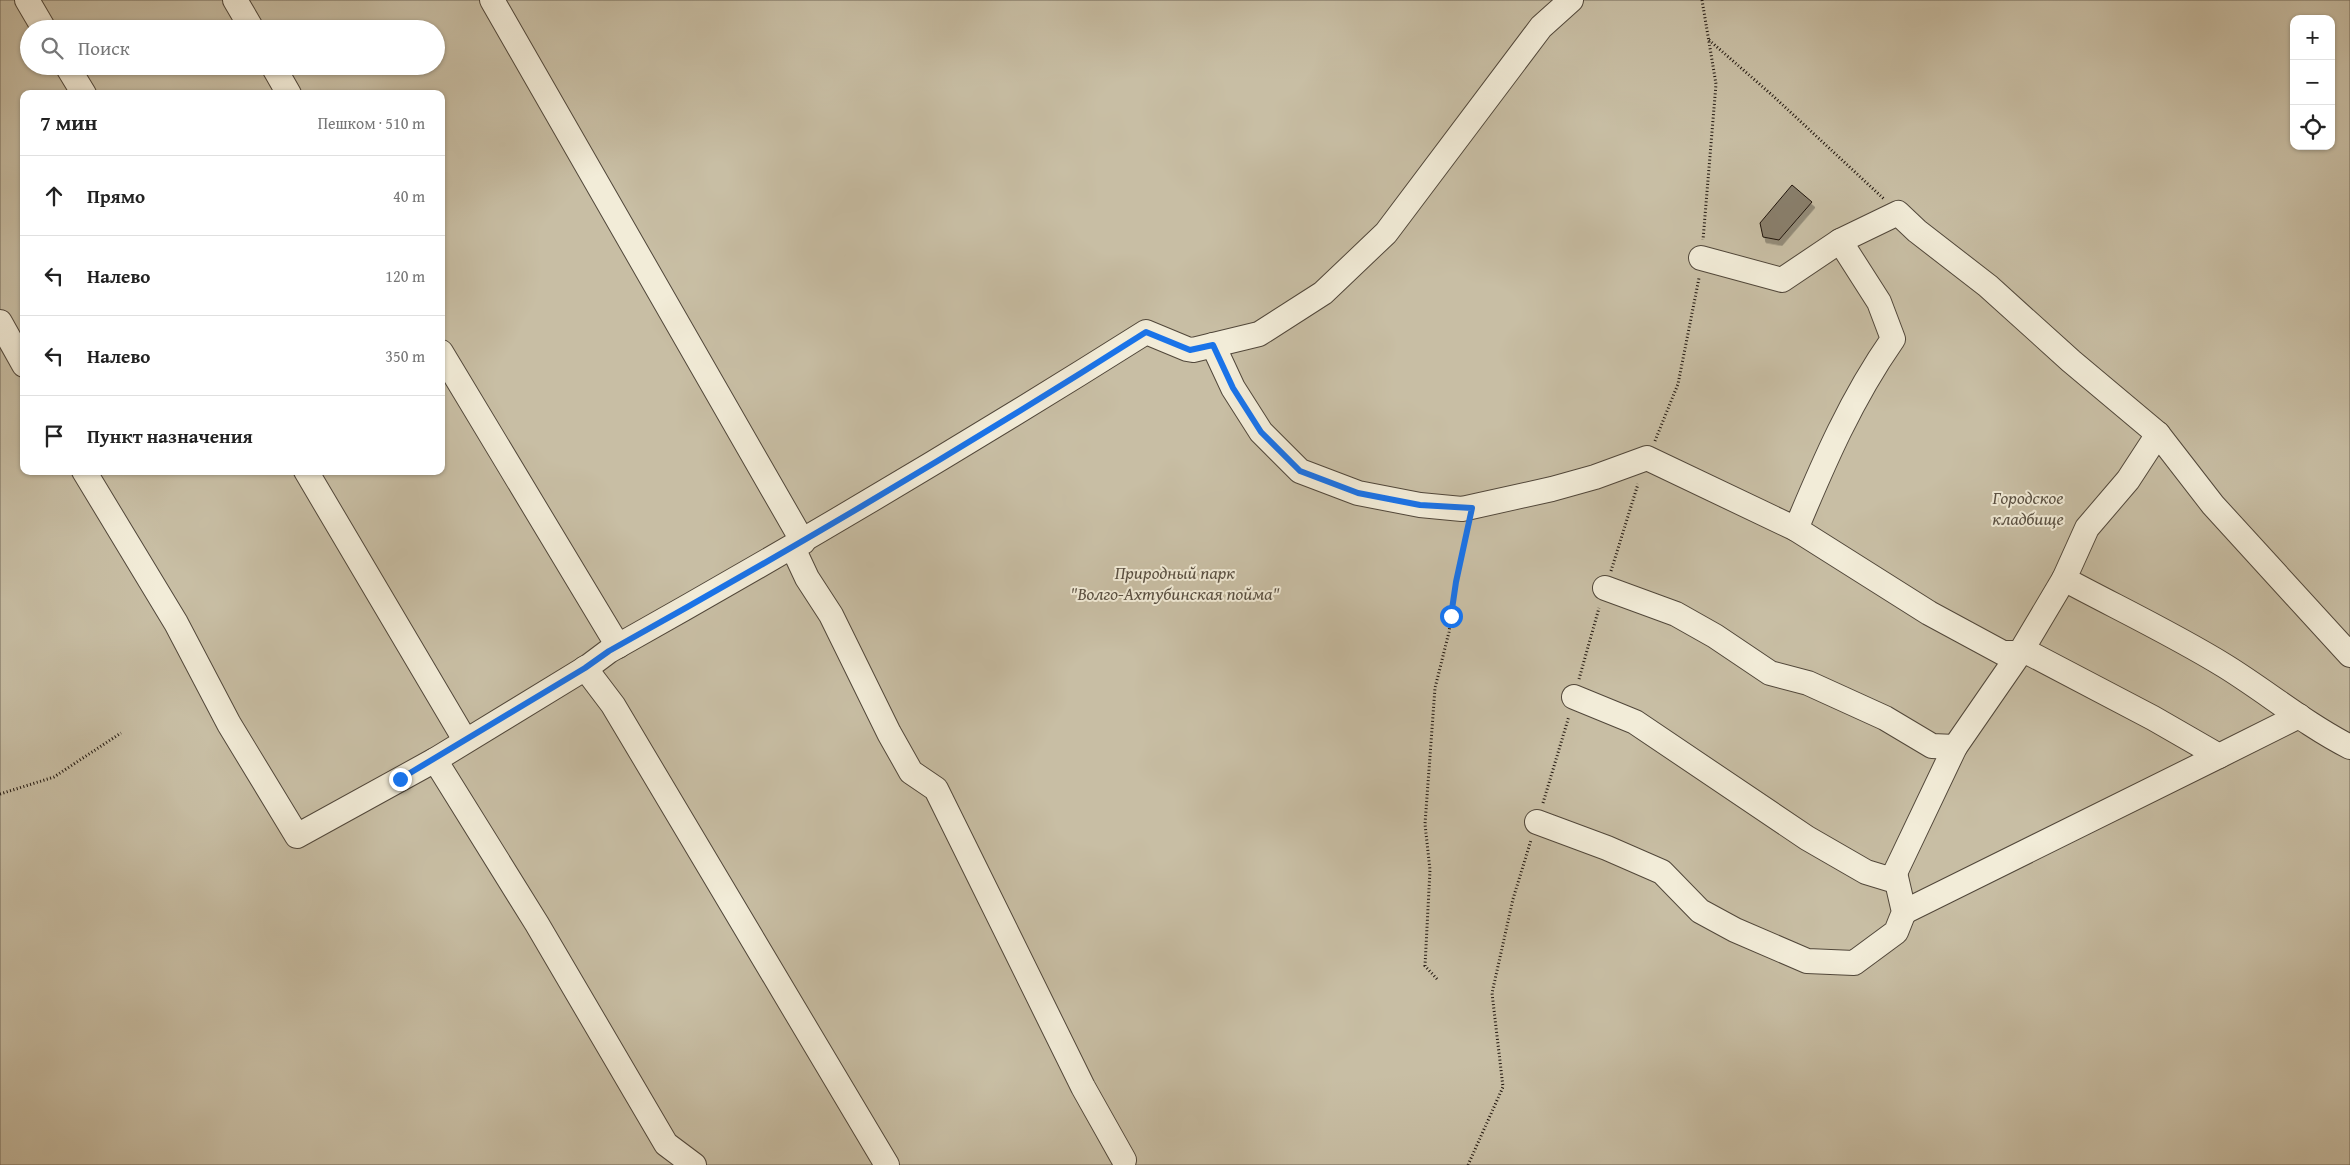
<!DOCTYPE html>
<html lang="ru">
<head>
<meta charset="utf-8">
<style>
	body { margin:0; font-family:"Gentium Book Plus",serif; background:#f2f2f2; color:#222 }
	.controls { position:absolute; right:15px; top:15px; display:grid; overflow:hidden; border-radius:10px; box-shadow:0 1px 4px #0004 }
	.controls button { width:45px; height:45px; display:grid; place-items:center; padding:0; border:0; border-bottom:1px solid #e0e0e0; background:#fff; color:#222; font:25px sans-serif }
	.stop { position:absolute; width:15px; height:15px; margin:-11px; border:4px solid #1a73e8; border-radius:50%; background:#fff }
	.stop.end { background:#1a73e8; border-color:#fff; box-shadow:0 1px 5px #0008 }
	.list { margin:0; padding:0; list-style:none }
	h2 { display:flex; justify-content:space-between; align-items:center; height:65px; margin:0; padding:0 20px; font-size:21px }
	h2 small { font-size:16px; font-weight:400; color:#767676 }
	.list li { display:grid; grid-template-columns:32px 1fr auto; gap:15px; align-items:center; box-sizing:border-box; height:80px; padding:0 20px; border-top:1px solid #e0e0e0 }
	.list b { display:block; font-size:19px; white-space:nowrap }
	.list em { font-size:16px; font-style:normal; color:#767676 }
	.icon { flex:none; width:28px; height:28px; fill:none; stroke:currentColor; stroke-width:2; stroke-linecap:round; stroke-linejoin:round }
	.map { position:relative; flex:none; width:2350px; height:1165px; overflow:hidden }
	.search { position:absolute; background:#fff; box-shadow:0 1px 4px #0004; left:20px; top:20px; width:425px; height:55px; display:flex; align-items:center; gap:12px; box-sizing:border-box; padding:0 18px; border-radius:28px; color:#767676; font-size:19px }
	.panel { position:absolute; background:#fff; box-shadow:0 1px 4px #0004; left:20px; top:90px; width:425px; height:385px; border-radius:10px }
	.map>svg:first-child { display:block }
	.green { fill:#c8bea4; stroke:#736958; fill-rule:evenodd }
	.building { fill:#897f6c; stroke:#1e140d; filter:url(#shadow) }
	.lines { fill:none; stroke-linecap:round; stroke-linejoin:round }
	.minor-casing { stroke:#51473a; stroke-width:26 }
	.path { stroke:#1e140d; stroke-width:3; stroke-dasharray:1 2.5; stroke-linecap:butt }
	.minor { stroke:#f2ecd8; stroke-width:24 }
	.route { stroke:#1a73e8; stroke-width:6 }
	.labels { text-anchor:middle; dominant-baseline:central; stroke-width:4; stroke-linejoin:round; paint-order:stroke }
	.park-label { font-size:18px; font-style:italic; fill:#5a5042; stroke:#f2ecd8 }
</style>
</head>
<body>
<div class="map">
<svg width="2350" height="1165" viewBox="0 0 2350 1165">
	<defs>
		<filter id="shadow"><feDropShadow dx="3" dy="5.5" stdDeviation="0" flood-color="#0004"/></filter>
	</defs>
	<rect width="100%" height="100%" fill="#ebe1c3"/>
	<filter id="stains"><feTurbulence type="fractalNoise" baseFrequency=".004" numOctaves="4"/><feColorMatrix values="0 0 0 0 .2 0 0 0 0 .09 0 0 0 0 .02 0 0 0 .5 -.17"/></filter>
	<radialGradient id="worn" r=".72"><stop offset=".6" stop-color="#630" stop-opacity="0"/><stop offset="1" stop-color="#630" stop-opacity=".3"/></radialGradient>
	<path class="green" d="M0,0H2350V1165H0ZM2294,19H2331V146H2294ZM29,29H436V66H29ZM24,94H441V471H24Z"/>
	<polygon class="building" points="1792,185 1812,202 1779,240 1763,237 1760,223"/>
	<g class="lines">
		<defs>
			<g id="minor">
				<polyline points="27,0 44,29"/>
				<polyline points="235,0 252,29"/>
				<polyline points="492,0 803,542"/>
				<polyline points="67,66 84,94"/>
				<polyline points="273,66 289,94"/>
				<path d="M1701,258L1782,280L1840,241L1898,213L1917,231L1988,286L2071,361L2158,434L2128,480L2087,528L2064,579C2118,608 2173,634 2225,666C2267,692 2305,724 2350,747"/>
				<polyline points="0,322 24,365"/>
				<path d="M1213,345L1233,388L1261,432L1300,471L1358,493L1420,505L1462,509L1552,489L1595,477L1647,458L1796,529C1824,462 1851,399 1893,339L1879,302L1840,241"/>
				<polyline points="441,352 618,646"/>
				<polyline points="2158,434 2213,505 2350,655"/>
				<path d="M84,471L176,623L229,724L297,836L435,760L589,666L609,651C791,549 970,443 1146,332L1187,349L1193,350L1259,334L1323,293L1386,233L1541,27L1571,0"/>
				<polyline points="306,471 465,740"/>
				<polyline points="1796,529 1929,613 2003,653 2029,653 2153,718 2219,756 2299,716"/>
				<polyline points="793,548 807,578 831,615 889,733 911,772 936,789 1083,1087 1124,1160"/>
				<polyline points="1605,588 1676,614 1715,636 1770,673 1808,683 1885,718 1932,746 1955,747 2020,653 2064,579"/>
				<polyline points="585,668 613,705 887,1165"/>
				<polyline points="1574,697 1635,722 1807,838 1866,872 1889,879 1895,873 1955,747"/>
				<polyline points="435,760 537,924 666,1144 694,1165"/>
				<polyline points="1537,822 1607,848 1662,872 1700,911 1735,930 1807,961 1854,963 1896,932 1904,912 1895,873"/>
				<polyline points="1904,912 2219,756"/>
			</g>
		</defs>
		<use href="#minor" class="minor-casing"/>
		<g class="path">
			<polyline points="1702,0 1716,84 1703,240"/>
			<polyline points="1709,40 1772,95 1884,199"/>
			<polyline points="1655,441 1678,384 1699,278"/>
			<polyline points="1611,571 1638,484"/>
			<polyline points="1579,679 1599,608"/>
			<polyline points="0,794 54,777 121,733"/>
			<polyline points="1543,803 1569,716"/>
			<polyline points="1437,979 1425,966 1430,870 1425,824 1435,688 1449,632 1456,582 1468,528"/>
			<polyline points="1468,1165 1503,1087 1492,993 1513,899 1531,840"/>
		</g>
		<use href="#minor" class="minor"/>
	</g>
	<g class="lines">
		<path class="route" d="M400,779L585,668L609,651C791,550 970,444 1146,332L1190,350L1213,345L1233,388L1261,432L1300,471L1358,493L1420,505L1472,508L1456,582L1451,616"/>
	</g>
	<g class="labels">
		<g class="park-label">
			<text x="2028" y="497">Городское<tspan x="2028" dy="21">кладбище</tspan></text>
			<text x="1175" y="572">Природный парк<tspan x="1175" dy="21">"Волго-Ахтубинская пойма"</tspan></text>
		</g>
	</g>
	<rect width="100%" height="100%" filter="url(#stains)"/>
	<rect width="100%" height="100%" fill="url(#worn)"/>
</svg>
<div class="controls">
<button>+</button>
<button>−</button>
<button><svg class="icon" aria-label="locate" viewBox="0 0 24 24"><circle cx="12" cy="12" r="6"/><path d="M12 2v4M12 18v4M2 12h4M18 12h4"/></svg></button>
</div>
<div class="stop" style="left:1451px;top:616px"></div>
<div class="stop end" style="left:400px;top:779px"></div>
<div class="search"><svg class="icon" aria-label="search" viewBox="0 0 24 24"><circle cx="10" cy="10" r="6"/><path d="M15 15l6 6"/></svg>Поиск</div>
<section class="panel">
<h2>7 мин<small>Пешком · 510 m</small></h2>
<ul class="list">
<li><svg class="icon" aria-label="ahead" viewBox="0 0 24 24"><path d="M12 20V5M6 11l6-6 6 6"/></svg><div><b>Прямо</b></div><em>40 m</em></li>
<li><svg class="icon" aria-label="left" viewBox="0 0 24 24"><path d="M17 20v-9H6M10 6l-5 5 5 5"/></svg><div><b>Налево</b></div><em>120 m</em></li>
<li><svg class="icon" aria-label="left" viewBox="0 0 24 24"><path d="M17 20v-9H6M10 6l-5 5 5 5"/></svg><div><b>Налево</b></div><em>350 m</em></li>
<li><svg class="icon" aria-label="arrive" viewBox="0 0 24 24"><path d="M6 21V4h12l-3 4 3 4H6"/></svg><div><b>Пункт назначения</b></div></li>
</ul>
</section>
</div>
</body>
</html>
